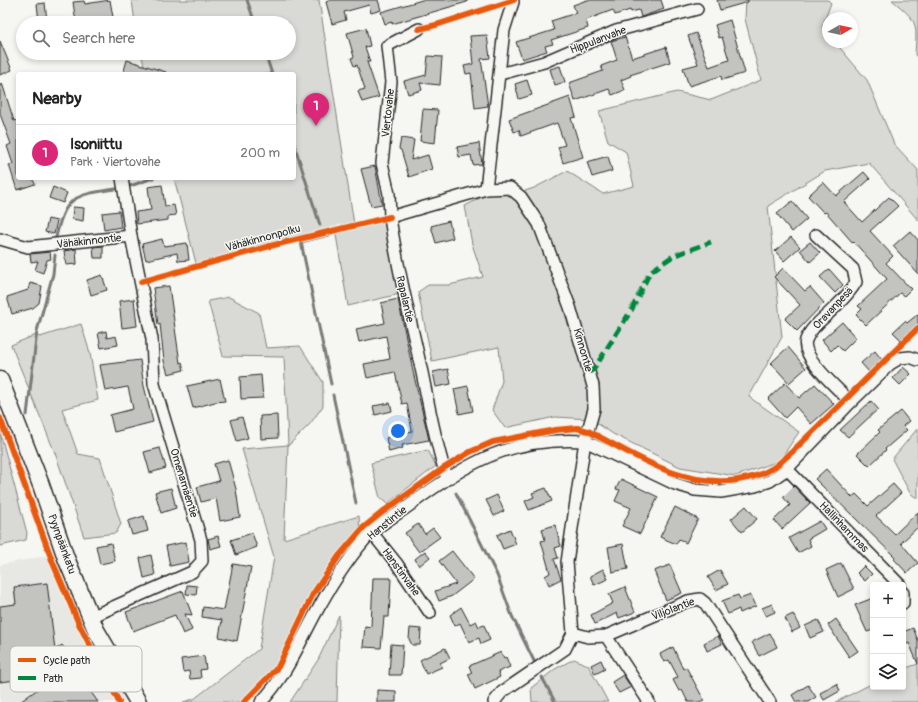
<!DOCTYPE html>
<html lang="en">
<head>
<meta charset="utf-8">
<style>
	body { margin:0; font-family:Pangolin,sans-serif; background:#f6f6f6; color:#222 }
	.controls { position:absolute; right:12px; bottom:12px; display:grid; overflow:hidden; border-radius:4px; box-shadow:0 2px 6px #0003 }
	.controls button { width:36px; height:36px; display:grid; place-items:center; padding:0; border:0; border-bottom:1px solid #e0e0e0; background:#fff; color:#222; font:20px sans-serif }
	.compass { position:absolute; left:822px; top:12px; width:36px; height:36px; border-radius:50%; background:#fff; box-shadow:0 2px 6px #0003; rotate:81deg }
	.you { position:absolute; left:398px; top:431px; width:14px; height:14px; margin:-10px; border:3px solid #fff; border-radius:50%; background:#1a73e8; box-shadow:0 0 0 6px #1a73e833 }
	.badge { display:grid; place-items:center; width:26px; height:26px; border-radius:50%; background:#db2777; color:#fff; font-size:13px; font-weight:700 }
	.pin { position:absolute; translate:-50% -33px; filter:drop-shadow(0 1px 2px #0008) }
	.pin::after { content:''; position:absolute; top:21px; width:14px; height:12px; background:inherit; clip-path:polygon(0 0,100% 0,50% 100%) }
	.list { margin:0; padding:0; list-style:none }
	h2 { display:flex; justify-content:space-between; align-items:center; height:52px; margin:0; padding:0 16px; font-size:17px }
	h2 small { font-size:13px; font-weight:400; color:#767676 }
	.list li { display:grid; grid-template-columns:26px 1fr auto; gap:12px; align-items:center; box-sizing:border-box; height:56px; padding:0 16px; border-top:1px solid #e0e0e0 }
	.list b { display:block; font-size:15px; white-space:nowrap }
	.list p { margin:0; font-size:13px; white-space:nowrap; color:#767676 }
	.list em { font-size:13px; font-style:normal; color:#767676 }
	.icon { flex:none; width:22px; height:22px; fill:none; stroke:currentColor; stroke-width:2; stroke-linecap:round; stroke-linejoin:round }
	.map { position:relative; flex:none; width:918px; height:702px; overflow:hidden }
	.search { position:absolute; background:#fff; box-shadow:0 2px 6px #0003; left:16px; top:16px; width:280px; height:44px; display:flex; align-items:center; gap:10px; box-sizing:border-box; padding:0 14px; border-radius:22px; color:#767676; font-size:15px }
	.panel { position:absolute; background:#fff; box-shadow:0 2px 6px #0003; left:16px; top:72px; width:280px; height:108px; border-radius:4px }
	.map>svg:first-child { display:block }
	.built { fill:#e7e7e3 }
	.green { fill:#d9d9d5; stroke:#828280 }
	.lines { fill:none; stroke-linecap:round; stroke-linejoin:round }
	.stream { stroke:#7a7a78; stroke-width:3 }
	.building { fill:#c3c3c0; stroke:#2b2b2b }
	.street-casing { stroke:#2b2b2b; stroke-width:14 }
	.secondary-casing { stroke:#2b2b2b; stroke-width:19 }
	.street { stroke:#f6f6f2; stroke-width:11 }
	.secondary { stroke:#f6f6f2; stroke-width:16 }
	.quiet { stroke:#00873e; stroke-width:5; stroke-dasharray:10 5; stroke-linecap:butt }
	.cycleway-casing { stroke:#f6f6f2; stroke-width:8 }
	.cycleway { stroke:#e8590c; stroke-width:6 }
	.labels { text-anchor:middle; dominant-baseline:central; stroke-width:3; stroke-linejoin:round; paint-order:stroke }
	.street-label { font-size:11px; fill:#2b2b2b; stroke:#f6f6f2 }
	.key { fill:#f6f6f2; stroke:#b9b9b6; stroke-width:1 }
	.key-label { font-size:11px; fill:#2b2b2b }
</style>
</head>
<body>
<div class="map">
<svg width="918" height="702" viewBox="0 0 918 702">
	<rect width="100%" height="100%" fill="#f6f6f2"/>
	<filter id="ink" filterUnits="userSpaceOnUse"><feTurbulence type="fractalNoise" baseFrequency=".025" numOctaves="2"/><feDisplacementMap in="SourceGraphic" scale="8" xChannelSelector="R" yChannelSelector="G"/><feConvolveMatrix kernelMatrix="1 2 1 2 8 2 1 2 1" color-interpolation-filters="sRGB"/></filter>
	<g filter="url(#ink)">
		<polygon class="built" points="60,553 90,633 128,702 0,702 0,565"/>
		<g class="green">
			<polygon points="132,0 319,0 354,224 384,217 400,294 348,306 335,229 197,267 174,178 294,178 294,74 146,74 141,53 289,53 289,23 135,23"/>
			<polygon points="746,0 828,0 831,3 822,27 828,34 828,42 835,42 867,80 894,144 918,170 918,220 869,163 825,171 768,206 782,337 749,397 799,432 779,461 736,476 680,467 613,434 591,419 555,417 505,428 492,410 502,381 499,347 432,361 418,292 428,285 449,285 483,277 472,244 465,206 497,189 519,193 534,188 567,171 603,194 634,186 626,152 608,141 599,111 677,92 711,100 761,80 745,19"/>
			<path d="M892,0H918V58L915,55C917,21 918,22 892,0Z"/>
			<polygon points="229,297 259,313 266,348 300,346 323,382 323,406 310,424 288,446 284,539 359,516 360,535 341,558 316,597 281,668 259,692 245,702 183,702 194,699 259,649 274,557 242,449 288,445 284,357 223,356 208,301"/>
			<polygon points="81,324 90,353 98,400 62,409 78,454 100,458 121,524 116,533 84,537 55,453 11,345 36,335 40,337"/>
			<polygon points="918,428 918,499 910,493 892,459"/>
			<polygon points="0,432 27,533 26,540 0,546"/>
			<polygon points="428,450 436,466 387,504 380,498 371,463"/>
			<polygon points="339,615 337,702 290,702 318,660"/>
			<polygon points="574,659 588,665 608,702 532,702 531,688 555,669"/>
			<polygon points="918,664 918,702 836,702 873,683 873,687 903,687 903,669"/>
		</g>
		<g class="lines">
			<g class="stream">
				<polyline points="247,0 255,23"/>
				<polyline points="265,53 272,74"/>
				<polyline points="294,144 320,225"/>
				<polyline points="130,186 153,178"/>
				<polyline points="329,235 301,242 331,384"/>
				<path d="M55,241C65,196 73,195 116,189"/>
				<polyline points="333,395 356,503"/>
				<polyline points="27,415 37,331 53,274 55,255"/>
				<polyline points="456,493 497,575 512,616 534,661"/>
				<polyline points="542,677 555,702"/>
			</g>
		</g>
		<g class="building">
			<polygon points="110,0 114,23 76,23 73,2 84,1 85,4"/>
			<polygon points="331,0 378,0 381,10 371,13 369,5 344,12 346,20 332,24 326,2"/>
			<polygon points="422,0 467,0 467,2 392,24 392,22 385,24 381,12"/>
			<polygon points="587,0 661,0 664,9 641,17 639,10 631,12 630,10 615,15 613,10 586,20 588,28 551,40 553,44 545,46 547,51 522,59 516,42 554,30 551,21 576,13 573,5"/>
			<polygon points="717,0 748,0 748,2 720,10"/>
			<polygon points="45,3 47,21 39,22 37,4"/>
			<polygon points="730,20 745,73 722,80 721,76 689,86 683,68 698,64 688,36 696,33 709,67 729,60 722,37 719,38 715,25"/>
			<polygon points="366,28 370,46 365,47 370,62 367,62 379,97 362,102 358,91 365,89 357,65 354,66 351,58 354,57 347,33"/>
			<polygon points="487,35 490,58 481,59 488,106 475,108 471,73 466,74 464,66 473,64 470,36"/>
			<polygon points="625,37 632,58 666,47 670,62 630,75 631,76 621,80 625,90 612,95 609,89 575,101 569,83 603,71 601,66 617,60 611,41"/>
			<polygon points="0,41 12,70 0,75"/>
			<polygon points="428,56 442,57 440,85 420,83 422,90 408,94 404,81 426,75"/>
			<polygon points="127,60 166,72 166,74 123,74"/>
			<polygon points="560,66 565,82 555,85 550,69"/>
			<polygon points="527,80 532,95 519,99 515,84"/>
			<polygon points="2,83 14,121 18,120 18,178 32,178 35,184 17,190 9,165 13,164 7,146 11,144 0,114 0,84"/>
			<polygon points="570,97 576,117 571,118 583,157 563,163 558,147 565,145 557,123 521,136 519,130 514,132 509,119"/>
			<polygon points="423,109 438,110 435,143 420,141"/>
			<polygon points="401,138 414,140 411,160 428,155 432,169 409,177 401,150 399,149"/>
			<polygon points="479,143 482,164 473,165 471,155 459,157 457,147"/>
			<polygon points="608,156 612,171 592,177 587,162"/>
			<polygon points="375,166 382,204 371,206 361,169"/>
			<polygon points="864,172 870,179 844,202 862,222 889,197 898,206 870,231 893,256 886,263 911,289 904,296 900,293 866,325 856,315 862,309 858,306 887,279 854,242 853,243 826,212 824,213 808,196 823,182 836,196"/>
			<polygon points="162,185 165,206 174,205 176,215 168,216 168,220 137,224 136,212 151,210 148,187"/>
			<polygon points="53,187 67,193 63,203 49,198"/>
			<polygon points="792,201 807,219 792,232 777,214"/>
			<polygon points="73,207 84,208 83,221 72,219"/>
			<polygon points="119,211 121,227 104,230 102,213"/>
			<polygon points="48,219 57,221 54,234 45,232"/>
			<polygon points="449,221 453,238 436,243 431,226"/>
			<polygon points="910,231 918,240 918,274 893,246"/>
			<polygon points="791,237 800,247 784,261 775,251"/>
			<polygon points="162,239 164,246 187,243 189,260 178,261 177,253 146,260 142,244"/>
			<polygon points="810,242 820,253 810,262 800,250"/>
			<polygon points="103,246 103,258 94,258 93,247"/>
			<polygon points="76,249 77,264 66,265 64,251"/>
			<polygon points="50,252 51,259 47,260 43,273 35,270 38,261 31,262 30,254"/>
			<polygon points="783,268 805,291 810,287 824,303 797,331 785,319 800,305 774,277"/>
			<polygon points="829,269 843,285 835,293 820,277"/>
			<polygon points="102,275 107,290 91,295 87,280"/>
			<polygon points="30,283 42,286 39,303 33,308 12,314 7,297 28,290"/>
			<polygon points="169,286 180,363 182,362 184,370 168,374 164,361 160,324 158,325 153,288"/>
			<polygon points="134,299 137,326 122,328 119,301"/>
			<polygon points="398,299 414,376 429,440 402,445 403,448 389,452 386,438 412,431 407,403 402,404 395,372 367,378 364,364 390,359 386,336 359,342 356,329 385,323 381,303"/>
			<polygon points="918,314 918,324 902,341 893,332 905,321 907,323"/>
			<polygon points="842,322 856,338 843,351 837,345 831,351 822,340"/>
			<polygon points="106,331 107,338 116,336 118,345 101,348 98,333"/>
			<polygon points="788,347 806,368 789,383 771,363"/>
			<polygon points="875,351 882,360 869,372 861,363"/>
			<polygon points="140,360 144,386 153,422 114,432 110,415 133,409 128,387 105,391 100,365"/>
			<polygon points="903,367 911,374 900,385 893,378"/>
			<polygon points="448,369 451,384 436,387 433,372"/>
			<polygon points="261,375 263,398 241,399 240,377"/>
			<polygon points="220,379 225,401 215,402 193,408 187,386"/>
			<polygon points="785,383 799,398 815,384 834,404 811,424 796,407 785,418 768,399"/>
			<polygon points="468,386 473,411 459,414 454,389"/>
			<polygon points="871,401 878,409 848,437 840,430"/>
			<polygon points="390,403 392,411 375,415 373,406"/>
			<polygon points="901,411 909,421 903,426 907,430 885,449 886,450 869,466 857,454 880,432 878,430"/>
			<polygon points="277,415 278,438 261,439 260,416"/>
			<polygon points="242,417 248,438 237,441 231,420"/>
			<polygon points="160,448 166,468 150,473 144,452"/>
			<polygon points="228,460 236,489 240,517 220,521 216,498 201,502 197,487 219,481 214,464"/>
			<polygon points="826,469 852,497 856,494 868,506 893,484 901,493 876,516 895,534 918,512 918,527 901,543 918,563 907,573 894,559 895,557 815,479"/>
			<polygon points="621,479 658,497 640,534 622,526 631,508 615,501 620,490 616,489"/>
			<polygon points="794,486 810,503 782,529 774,520 790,505 783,497"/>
			<polygon points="171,488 176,508 161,513 155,492"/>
			<polygon points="546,488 552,501 529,510 525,501 534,497 532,493"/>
			<polygon points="497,495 504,511 494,516 486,500"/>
			<polygon points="746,506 757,519 742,532 731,519"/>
			<polygon points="675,507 698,519 686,543 679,539 676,544 660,537"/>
			<polygon points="144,516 148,531 132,535 128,521"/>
			<polygon points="820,521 825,529 808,539 811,546 798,553 789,538"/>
			<polygon points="418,524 425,534 433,528 440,537 419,552 405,533"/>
			<polygon points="555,525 561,546 555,548 558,558 554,559 561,579 549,585 545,576 550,573 541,541 545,540 542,529"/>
			<polygon points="510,529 516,544 503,549 497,535"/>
			<polygon points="252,533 257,547 236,555 231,540"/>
			<polygon points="218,536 221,546 210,549 208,539"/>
			<polygon points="186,542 189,562 170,566 166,546"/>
			<polygon points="111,543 115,561 100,564 96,546"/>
			<polygon points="623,544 628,569 612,572 608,547"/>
			<polygon points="425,551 430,557 419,566 415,559"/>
			<polygon points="452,551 474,579 452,596 439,601 435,591 456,584 439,561"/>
			<polygon points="151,555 155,575 144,578 140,558"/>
			<polygon points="841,563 854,589 838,597 826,570"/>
			<polygon points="233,564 251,567 237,641 219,637 222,620 202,617 203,607 224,610"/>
			<polygon points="670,565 682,593 666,600 654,571"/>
			<polygon points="864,566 872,574 865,581 857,573"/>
			<polygon points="603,569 608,579 594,585 590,576"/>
			<polygon points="720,570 728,584 716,590 708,577"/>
			<polygon points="373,578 391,578 389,617 384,617 381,648 363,647 365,626 371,627"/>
			<polygon points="47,583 55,650 62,645 76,665 73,667 98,702 20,702 57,675 0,682 0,606 16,604 14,587"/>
			<polygon points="187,585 197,586 196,595 186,594"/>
			<polygon points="625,587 635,612 619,618 617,613 595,624 591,615 613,603 609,594"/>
			<polygon points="183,591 192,615 185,614 192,630 183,634 175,615 133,631 126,612"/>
			<polygon points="738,595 740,599 751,595 756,606 740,613 739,609 728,614 722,601"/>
			<polygon points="873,598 873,630 867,632 855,605"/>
			<polygon points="772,604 775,612 766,616 762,608"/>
			<polygon points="461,607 470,624 476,621 479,627 484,625 490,640 481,644 479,638 469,642 460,623 455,626 450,615"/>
			<polygon points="793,614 800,628 792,632 785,618"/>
			<polygon points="836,619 858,651 849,657 828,625"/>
			<polygon points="818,620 824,632 810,638 805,626"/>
			<polygon points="410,628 421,629 420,645 412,645 409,639"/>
			<polygon points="913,628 918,640 918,664 909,643 905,645 903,639 903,632"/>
			<polygon points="770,633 777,647 759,656 752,642"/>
			<polygon points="718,636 722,644 707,651 704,643"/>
			<polygon points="391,644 403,645 401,675 389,675"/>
			<polygon points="673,647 683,669 686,667 704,700 699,702 688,702 682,690 679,691 673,680 678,677 669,660 664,662 660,654"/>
			<polygon points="445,648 450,658 440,663 442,667 426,674 420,660"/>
			<polygon points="501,652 504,658 506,657 510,667 498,672 500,677 475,689 468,674 472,673 469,666"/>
			<polygon points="204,656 206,669 200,670 201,678 190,679 189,671 183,672 181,659"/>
			<polygon points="601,660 605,669 595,674 591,665"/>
			<polygon points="623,675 631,687 619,693 612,682"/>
			<polygon points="837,684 840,691 824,700 820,693"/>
			<polygon points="808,685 816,697 808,702 796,702 792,695"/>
			<polygon points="377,690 396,691 396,702 377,702"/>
		</g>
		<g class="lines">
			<defs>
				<g id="street">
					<polyline points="500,74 544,62 616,31 697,9"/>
					<polyline points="122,178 131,236"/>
					<polyline points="390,217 389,194 382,163 391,82 387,46 419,29"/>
					<path d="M816,235L853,269L856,282C849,295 838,304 828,314C820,321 810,329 806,340C800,357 839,390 851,402"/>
					<polyline points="0,239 28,247 131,236 152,339 154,384 201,540 202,561 192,572 91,617"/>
					<polyline points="787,469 900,585"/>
					<path d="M447,478C435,442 429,405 421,368C410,318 397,268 390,217L486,189"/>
					<polyline points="372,533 397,564 430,613"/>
					<polyline points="903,593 903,603"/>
					<polyline points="573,633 588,637 606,636 688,601 700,599 705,603 770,702"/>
					<polyline points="606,636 649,702"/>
					<path d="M261,702C289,673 302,636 322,602C333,582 355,549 371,533C383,522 398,514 410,505C466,463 512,436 585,441L675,484L695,490L721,492L755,486L770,481L787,469L851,402L890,364L900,358L910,357L918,360"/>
					<polyline points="494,702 502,692 565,649 573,633 567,562 585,441 594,409 593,386 589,372 570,307 539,224 521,197 510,188 486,189 504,30 513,2"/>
				</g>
				<polyline id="secondary" points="0,380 41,485 66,558 96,630 138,702"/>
			</defs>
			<use href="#street" class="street-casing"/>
			<use href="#secondary" class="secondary-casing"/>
			<use href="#street" class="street"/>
			<use href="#secondary" class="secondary"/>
			<polyline class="quiet" points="589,372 594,369 632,309 650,272 673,256 711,242"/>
			<defs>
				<g id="cycleway">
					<polyline points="419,29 436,25 514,0"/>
					<polyline points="141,282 270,246 390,217"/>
					<polyline points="0,418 53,563 79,624 119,702"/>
					<path d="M244,702L278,667L313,594L339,556L364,527L384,511L444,468L470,452L493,442L555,430L577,428L588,431C637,456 681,488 738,480C750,478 762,475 773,468C779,464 785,458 792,452L918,328"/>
				</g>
			</defs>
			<use href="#cycleway" class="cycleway-casing"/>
			<use href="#cycleway" class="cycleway"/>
		</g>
	</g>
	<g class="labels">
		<g class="street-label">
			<text transform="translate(598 40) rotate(-21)">Hippulanvahe</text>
			<text transform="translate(388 113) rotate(-84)">Viertovahe</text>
			<text transform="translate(263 238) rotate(-15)">Vähäkinnonpolku</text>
			<text transform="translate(89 241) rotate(-6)">Vähäkinnontie</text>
			<text transform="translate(405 299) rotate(77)">Rapalantie</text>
			<text transform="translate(833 308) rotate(-47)">Oravanpesä</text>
			<text transform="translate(583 350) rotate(74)">Kinnontie</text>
			<text transform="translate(184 483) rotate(73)">Omenamäentie</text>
			<text transform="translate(387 523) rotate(-39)">Hanstintie</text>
			<text transform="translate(844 527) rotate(46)">Hallinhammas</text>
			<text transform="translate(62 544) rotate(70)">Pyynpäänkatu</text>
			<text transform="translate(401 572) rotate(54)">Hanstinvahe</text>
			<text transform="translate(673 609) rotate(-21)">Viljolantie</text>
		</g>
	</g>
	<rect x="10" y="646" width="132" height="46" rx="6" class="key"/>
	<rect x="18" y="658" width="18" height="4" fill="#e8590c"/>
	<rect x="18" y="676" width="18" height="4" fill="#00873e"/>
	<g class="key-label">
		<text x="43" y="664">Cycle path</text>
		<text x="43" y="682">Path</text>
	</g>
</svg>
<div class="controls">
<button>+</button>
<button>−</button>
<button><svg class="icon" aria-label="layers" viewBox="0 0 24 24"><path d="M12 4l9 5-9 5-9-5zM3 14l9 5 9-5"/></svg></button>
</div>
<svg class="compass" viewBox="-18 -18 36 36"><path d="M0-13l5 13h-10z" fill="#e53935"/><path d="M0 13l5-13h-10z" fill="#767676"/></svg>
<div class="you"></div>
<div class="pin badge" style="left:316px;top:126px">1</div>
<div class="search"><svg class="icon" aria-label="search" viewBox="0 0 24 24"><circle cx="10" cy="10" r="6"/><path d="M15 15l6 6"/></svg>Search here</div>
<section class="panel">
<h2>Nearby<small></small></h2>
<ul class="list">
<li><span class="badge">1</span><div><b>Isoniittu</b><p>Park · Viertovahe</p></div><em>200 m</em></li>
</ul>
</section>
</div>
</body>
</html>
